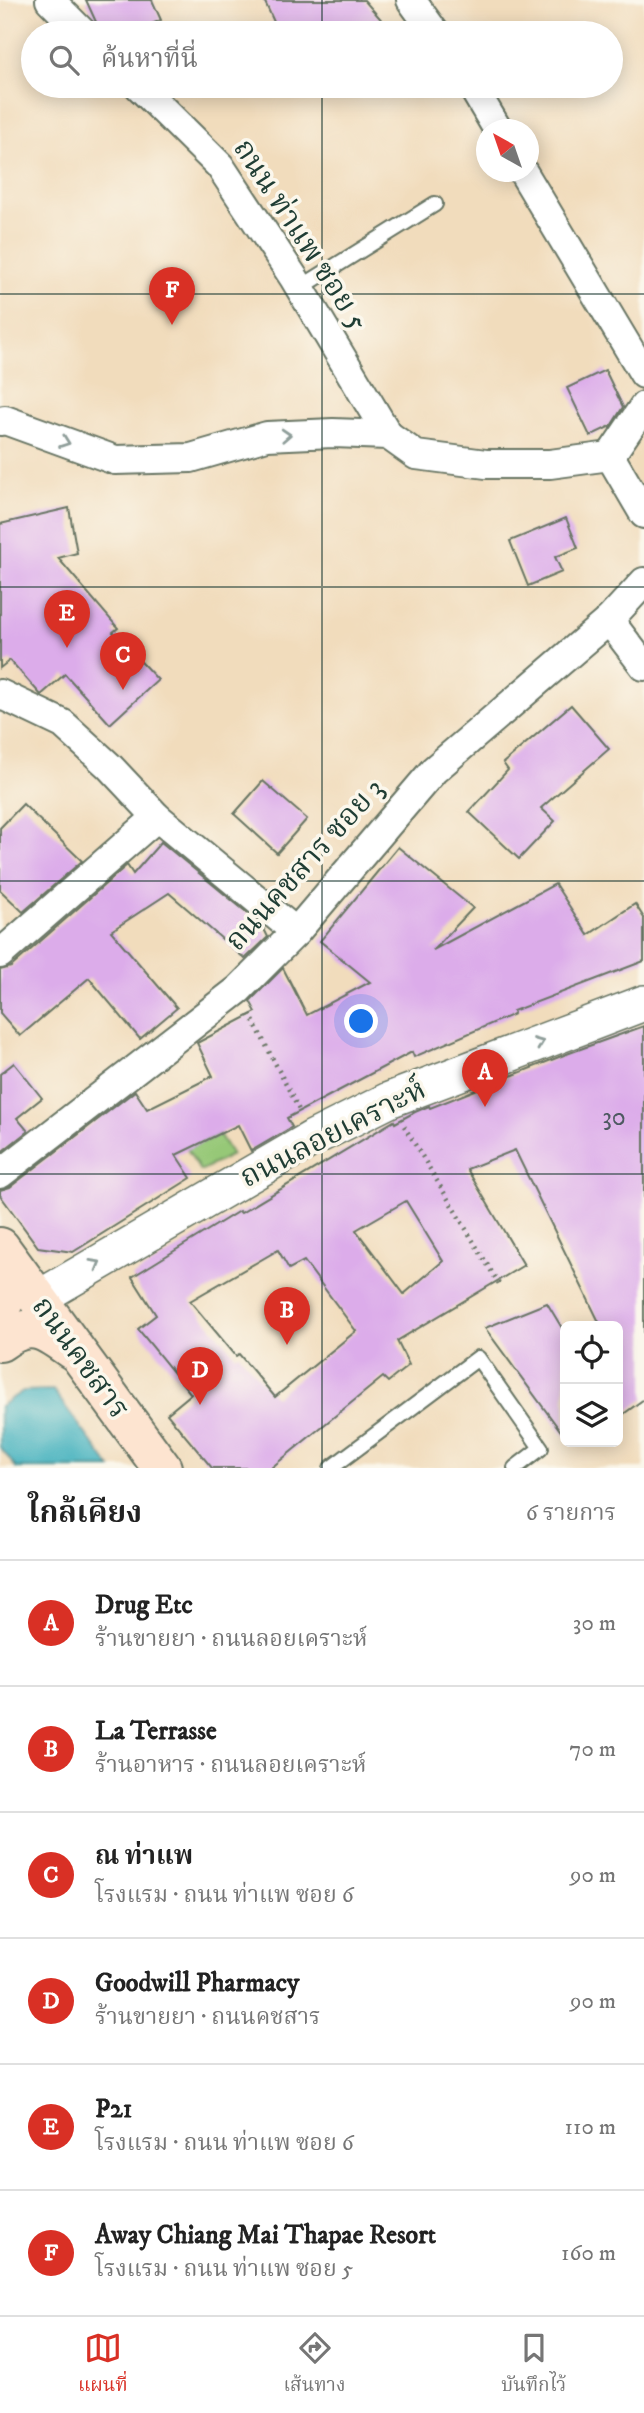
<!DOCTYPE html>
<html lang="th">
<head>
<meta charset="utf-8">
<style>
	body { margin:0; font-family:"IM FELL DW Pica","Noto Serif Thai",serif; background:#f6f6f6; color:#222 }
	.controls { position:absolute; right:21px; bottom:21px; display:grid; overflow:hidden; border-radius:10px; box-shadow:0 4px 18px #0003 }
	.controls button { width:63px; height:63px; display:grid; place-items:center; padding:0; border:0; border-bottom:2px solid #e0e0e0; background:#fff; color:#222; font:35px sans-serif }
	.compass { position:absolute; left:476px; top:119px; width:63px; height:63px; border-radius:50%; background:#fff; box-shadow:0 4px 18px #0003; rotate:320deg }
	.you { position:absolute; left:362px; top:1022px; width:24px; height:24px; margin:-18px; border:5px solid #fff; border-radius:50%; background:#1a73e8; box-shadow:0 0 0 10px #1a73e833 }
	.badge { display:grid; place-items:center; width:46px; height:46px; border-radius:50%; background:#d93025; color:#fff; font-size:23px; font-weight:700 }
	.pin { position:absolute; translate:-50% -58px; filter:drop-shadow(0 2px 4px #0008) }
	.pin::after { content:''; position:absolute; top:37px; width:24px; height:21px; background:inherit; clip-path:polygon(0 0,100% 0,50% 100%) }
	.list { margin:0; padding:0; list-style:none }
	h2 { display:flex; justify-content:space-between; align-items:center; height:91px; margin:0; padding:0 28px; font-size:30px }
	h2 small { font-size:23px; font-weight:400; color:#767676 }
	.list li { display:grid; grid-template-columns:46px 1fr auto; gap:21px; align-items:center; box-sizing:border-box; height:126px; padding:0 28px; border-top:2px solid #e0e0e0 }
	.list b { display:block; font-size:26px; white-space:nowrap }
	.list p { margin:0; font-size:23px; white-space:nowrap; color:#767676 }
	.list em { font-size:23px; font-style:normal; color:#767676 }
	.icon { flex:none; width:38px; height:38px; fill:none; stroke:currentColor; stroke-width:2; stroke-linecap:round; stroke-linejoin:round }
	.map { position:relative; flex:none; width:644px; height:1468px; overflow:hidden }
	.search { position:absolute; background:#fff; box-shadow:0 4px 18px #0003; left:21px; right:21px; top:21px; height:77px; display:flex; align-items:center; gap:18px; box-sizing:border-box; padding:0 24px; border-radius:38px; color:#767676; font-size:26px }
	.sheet { height:847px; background:#fff }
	nav { display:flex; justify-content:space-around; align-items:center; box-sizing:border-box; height:98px; border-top:2px solid #e0e0e0; background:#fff; font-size:19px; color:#767676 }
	nav a { display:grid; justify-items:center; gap:4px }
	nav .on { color:#d93025 }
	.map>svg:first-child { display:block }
	.green { fill:#96c877; stroke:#5a8256; stroke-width:2 }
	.water { fill:#43b1be; stroke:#317779; stroke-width:2 }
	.building { fill:#dcacea; fill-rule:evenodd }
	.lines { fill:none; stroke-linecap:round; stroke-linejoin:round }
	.service-casing { stroke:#687564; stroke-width:18 }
	.minor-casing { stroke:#687564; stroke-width:32 }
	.tertiary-casing { stroke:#687564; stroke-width:38 }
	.secondary-casing { stroke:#687564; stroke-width:42 }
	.path { stroke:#687564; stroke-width:4.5; stroke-dasharray:2 5; stroke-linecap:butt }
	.service { stroke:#fff; stroke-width:14 }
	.minor { stroke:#fff; stroke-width:28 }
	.tertiary { stroke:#fff; stroke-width:35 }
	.secondary { stroke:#fde4d0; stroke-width:38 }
	.oneway { stroke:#8f9e9a }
	.grid { fill:none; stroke:#1f3d34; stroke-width:2; stroke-opacity:0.55 }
	.labels { text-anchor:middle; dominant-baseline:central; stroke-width:7; stroke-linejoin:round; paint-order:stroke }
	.number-label { font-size:26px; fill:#4e5962 }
	.street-label { font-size:30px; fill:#1f3d34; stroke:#fbf7ec }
</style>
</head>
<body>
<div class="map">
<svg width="644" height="1468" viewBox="0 0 644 1468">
	<rect width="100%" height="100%" fill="#fbf7ec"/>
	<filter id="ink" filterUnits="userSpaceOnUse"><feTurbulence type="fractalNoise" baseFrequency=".0143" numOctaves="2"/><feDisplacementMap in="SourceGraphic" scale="14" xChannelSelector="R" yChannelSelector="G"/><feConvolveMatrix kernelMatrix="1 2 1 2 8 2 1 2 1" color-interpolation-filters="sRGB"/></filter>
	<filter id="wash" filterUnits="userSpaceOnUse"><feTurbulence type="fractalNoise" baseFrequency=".00686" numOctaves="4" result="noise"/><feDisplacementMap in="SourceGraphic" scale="28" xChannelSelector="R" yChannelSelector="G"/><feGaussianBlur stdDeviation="1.57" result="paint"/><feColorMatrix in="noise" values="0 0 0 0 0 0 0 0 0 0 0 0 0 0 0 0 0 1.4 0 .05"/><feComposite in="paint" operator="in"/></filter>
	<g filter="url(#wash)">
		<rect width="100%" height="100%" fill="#f1dcbc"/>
		<polygon class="green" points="219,1134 232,1155 200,1171 187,1149"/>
		<polygon class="water" points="53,1390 111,1468 16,1468 0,1447 0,1406 23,1391"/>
		<g id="blocks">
			<g class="building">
				<polygon points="86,0 152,0 161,20 132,33 101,33"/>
				<polygon points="264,0 364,0 393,33 279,33"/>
				<polygon points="605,370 623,407 611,426 590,436 567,388"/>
				<polygon points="69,508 77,553 58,558 118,628 113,632 158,680 110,724 65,674 41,695 10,660 0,668 0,524"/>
				<polygon points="566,518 578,548 555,557 562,572 528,586 510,541"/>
				<polygon points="571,705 609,749 541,808 555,821 519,859 469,812 508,770 503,763"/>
				<polygon points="263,781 307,819 277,853 234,814"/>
				<polygon points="23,804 82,861 23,912 0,890 0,828"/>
				<polygon points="161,842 262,925 268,937 245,959 169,893 111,931 177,1008 140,1039 89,978 20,1036 0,1013 0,970 11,967 127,865 133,874"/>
				<polygon points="398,847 473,908 433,950 555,884 588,935 635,904 644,918 644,961 513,1011 514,1014 414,1057 412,1052 287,1118 292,1127 251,1151 238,1125 176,1155 191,1178 73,1252 38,1247 0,1195 0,1190 10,1187 135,1091 147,1109 213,1076 197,1043 256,1012 250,1001 283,968 307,1015 370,982 320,941"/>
				<path d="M644,1026V1399L618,1418V1326H601L515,1150L467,1169L524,1265L397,1341L409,1365L388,1382L383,1377L271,1468H212L167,1414L191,1394L138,1329L156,1315L132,1277L239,1211L241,1213L394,1121L395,1123L415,1112L429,1106L430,1108L564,1055ZM406,1201L443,1261L404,1294L356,1230ZM278,1250L289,1269L304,1261L356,1331L275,1397L239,1354L236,1356L190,1301Z"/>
				<polygon points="14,1063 42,1098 17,1118 28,1131 0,1153 0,1074"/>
				<polygon points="547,1303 565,1333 565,1437 485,1328"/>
			</g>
		</g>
	</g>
	<g filter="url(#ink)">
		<use href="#blocks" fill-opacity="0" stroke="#687564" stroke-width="2"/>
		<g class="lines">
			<defs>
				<g id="service">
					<polyline points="300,288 435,204"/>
					<polyline points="331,1468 478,1358 541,1448 515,1468"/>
				</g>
				<g id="minor">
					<polyline points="50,0 83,33"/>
					<polyline points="411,0 435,33"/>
					<polyline points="139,86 220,166 294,278 388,435"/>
					<polyline points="472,86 498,130"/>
					<polyline points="523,172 644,374"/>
					<polyline points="0,421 5,420 115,460 191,458 267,436 333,433 388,435 416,455 486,464 550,464 610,456"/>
					<polyline points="610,456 644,514"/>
					<polyline points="610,456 644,406"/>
					<polyline points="609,620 644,666"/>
					<polyline points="0,694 63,724 109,766 157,817 296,932"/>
					<polyline points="0,954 157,817"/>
					<polyline points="0,1174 238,990 296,932 434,770 609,620 644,582"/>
				</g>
				<polyline id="tertiary" points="37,1299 313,1138 389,1100 644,1003"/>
				<g id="secondary">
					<polyline points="0,1247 162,1468"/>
					<path d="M0,1306C13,1293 12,1279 10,1262"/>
					<path d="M0,1342C30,1319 45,1330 72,1350"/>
				</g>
			</defs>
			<use href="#service" class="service-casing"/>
			<use href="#minor" class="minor-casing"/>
			<use href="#tertiary" class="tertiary-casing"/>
			<use href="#secondary" class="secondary-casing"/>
			<g class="path">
				<polyline points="250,1014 299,1110"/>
				<polyline points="404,1126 499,1284"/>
			</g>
			<use href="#service" class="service"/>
			<use href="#minor" class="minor"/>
			<use href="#tertiary" class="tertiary"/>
			<use href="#secondary" class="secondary"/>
		</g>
		<defs><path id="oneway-chevron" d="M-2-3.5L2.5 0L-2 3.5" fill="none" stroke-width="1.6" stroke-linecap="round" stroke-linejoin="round" transform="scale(1.75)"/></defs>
		<g class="oneway">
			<use href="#oneway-chevron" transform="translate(286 435) rotate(-3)"/>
			<use href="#oneway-chevron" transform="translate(65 442) rotate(20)"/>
			<use href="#oneway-chevron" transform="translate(539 1043) rotate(-21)"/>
			<use href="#oneway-chevron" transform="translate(96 1264) rotate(-30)"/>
		</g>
	</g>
	<path class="grid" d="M322,0V33M322,86V1468M0,294H644M0,587H644M0,881H644M0,1174H644"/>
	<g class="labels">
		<g class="number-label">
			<text x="614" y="1117">30</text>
		</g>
		<g class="street-label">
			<text transform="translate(300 235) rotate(57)">ถนน ท่าแพ ซอย 5</text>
			<text transform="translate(305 865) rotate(-48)">ถนนคชสาร ซอย 3</text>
			<text transform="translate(333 1134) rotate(-27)">ถนนลอยเคราะห์</text>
			<text transform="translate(80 1358) rotate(54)">ถนนคชสาร</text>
		</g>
	</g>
</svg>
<div class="controls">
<button><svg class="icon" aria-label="locate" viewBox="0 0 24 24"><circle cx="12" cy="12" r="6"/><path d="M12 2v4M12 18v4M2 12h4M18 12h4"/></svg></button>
<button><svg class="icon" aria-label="layers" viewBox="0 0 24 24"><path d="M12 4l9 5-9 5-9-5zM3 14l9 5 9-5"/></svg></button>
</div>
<svg class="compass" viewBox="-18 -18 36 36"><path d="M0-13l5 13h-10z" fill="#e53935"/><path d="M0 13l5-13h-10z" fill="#767676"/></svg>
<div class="you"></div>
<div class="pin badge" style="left:485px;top:1107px">A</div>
<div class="pin badge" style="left:287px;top:1345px">B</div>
<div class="pin badge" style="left:123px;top:690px">C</div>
<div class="pin badge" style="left:200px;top:1405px">D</div>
<div class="pin badge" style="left:67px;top:648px">E</div>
<div class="pin badge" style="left:172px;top:325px">F</div>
<div class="search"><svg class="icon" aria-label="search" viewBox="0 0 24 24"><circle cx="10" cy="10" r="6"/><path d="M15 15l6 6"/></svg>ค้นหาที่นี่</div>
</div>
<section class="sheet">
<h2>ใกล้เคียง<small>6 รายการ</small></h2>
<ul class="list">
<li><span class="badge">A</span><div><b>Drug Etc</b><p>ร้านขายยา · ถนนลอยเคราะห์</p></div><em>30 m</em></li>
<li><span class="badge">B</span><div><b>La Terrasse</b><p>ร้านอาหาร · ถนนลอยเคราะห์</p></div><em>70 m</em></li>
<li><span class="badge">C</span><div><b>ณ ท่าแพ</b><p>โรงแรม · ถนน ท่าแพ ซอย 6</p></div><em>90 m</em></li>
<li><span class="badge">D</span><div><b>Goodwill Pharmacy</b><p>ร้านขายยา · ถนนคชสาร</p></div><em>90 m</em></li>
<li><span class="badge">E</span><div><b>P21</b><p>โรงแรม · ถนน ท่าแพ ซอย 6</p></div><em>110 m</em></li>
<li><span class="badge">F</span><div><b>Away Chiang Mai Thapae Resort</b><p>โรงแรม · ถนน ท่าแพ ซอย 5</p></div><em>160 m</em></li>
</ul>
</section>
<nav>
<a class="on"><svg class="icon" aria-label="map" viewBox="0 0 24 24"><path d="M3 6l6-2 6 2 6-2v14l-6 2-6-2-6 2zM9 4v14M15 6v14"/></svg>แผนที่</a>
<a><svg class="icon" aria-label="directions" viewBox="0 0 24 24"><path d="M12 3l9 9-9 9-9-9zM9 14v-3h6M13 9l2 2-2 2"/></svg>เส้นทาง</a>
<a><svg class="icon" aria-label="saved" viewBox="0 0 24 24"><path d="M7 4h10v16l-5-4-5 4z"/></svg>บันทึกไว้</a>
</nav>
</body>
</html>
